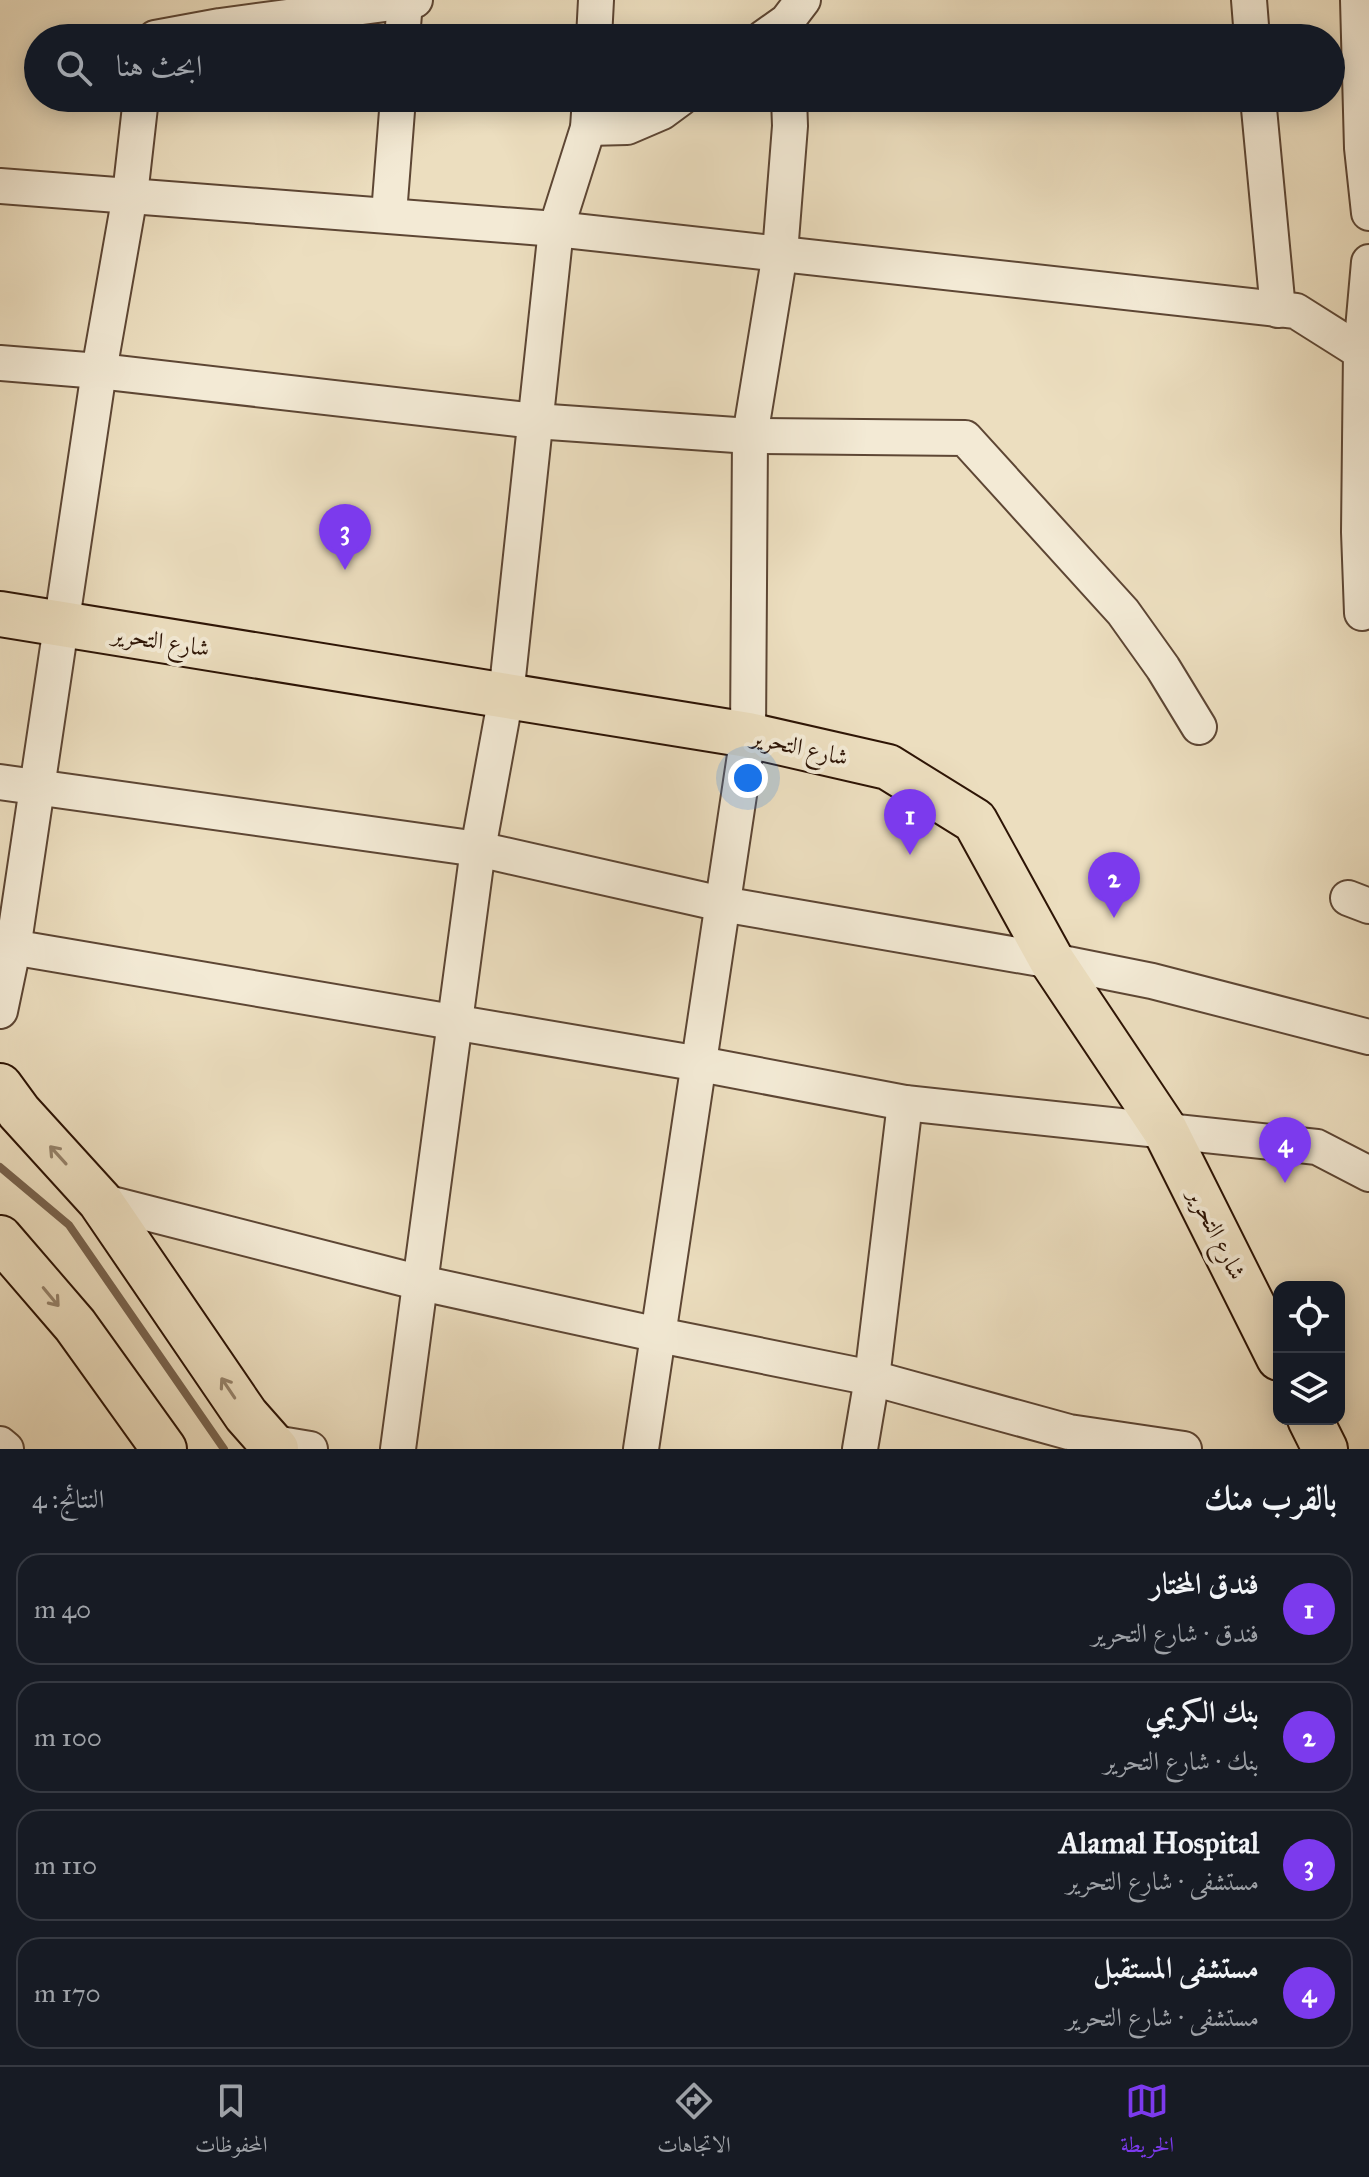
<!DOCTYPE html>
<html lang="ar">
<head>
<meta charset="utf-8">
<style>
	body { margin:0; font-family:"IM FELL Great Primer",Amiri,serif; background:#20242c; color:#f1f3f6; direction:rtl }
	.controls { position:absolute; right:24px; bottom:24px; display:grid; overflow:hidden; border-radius:16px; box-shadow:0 4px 20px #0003 }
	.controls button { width:72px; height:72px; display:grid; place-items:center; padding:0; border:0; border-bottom:2px solid #363941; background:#171b24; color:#f1f3f6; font:40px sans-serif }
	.you { position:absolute; left:748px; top:778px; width:28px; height:28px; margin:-20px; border:6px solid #fff; border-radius:50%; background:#1a73e8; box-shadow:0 0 0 12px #1a73e833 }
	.badge { display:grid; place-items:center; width:52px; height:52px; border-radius:50%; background:#7c3aed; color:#fff; font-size:26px; font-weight:700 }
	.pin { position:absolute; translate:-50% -66px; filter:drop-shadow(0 2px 4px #0008) }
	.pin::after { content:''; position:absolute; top:42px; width:28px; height:24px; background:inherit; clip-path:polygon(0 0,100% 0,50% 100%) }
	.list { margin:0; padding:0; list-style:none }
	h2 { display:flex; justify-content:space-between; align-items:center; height:104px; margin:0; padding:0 32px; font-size:34px }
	h2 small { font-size:26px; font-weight:400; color:#9ea1a6 }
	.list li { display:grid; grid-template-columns:52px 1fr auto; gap:24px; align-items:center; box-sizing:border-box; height:112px; margin:0 16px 16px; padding:0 16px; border:2px solid #363941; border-radius:24px }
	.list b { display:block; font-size:30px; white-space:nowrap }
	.list p { margin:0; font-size:26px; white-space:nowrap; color:#9ea1a6 }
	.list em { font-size:26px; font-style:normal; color:#9ea1a6 }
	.icon { flex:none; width:44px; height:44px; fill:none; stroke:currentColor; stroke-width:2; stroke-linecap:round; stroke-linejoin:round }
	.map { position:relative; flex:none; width:1369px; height:1449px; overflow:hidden; direction:ltr }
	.search { position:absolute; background:#171b24; box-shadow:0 4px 20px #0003; left:24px; right:24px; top:24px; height:88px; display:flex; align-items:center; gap:20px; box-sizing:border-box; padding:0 28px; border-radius:44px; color:#9ea1a6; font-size:30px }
	.sheet { height:616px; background:#171b24 }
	nav { display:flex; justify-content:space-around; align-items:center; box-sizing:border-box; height:112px; border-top:2px solid #363941; background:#171b24; font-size:22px; color:#9ea1a6 }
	nav a { display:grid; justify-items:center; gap:4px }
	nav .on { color:#7c3aed }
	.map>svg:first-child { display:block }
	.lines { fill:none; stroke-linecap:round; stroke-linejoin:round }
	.stream { stroke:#79644f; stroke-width:8 }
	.minor-casing { stroke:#5d4634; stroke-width:38 }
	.major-casing { stroke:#2d1405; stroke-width:48 }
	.minor { stroke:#f3ead5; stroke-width:34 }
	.major { stroke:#ecdebf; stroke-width:44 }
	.oneway { stroke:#96836b }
	.labels { text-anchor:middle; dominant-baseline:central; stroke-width:8; stroke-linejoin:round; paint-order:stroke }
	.street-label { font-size:24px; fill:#2d1405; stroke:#f3ead5 }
</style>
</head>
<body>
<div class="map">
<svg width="1369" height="1449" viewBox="0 0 1369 1449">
	<rect width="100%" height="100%" fill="#ecdebf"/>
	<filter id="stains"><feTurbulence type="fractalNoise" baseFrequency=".0025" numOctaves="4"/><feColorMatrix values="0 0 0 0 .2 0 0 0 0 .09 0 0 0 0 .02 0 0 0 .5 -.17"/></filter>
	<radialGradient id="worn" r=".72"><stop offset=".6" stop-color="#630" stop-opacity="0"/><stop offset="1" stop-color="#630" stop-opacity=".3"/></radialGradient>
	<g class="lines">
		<polyline class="stream" points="0,1167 69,1225 224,1449"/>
		<defs>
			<g id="minor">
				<polyline points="1249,0 1252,38"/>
				<polyline points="1358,0 1362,148 1369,213"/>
				<polyline points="155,38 220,26 415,0"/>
				<polyline points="402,38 405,2"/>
				<polyline points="594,38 596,0"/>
				<polyline points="763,38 787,21 803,0"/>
				<polyline points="1258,98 1278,310"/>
				<polyline points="588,128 627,127 662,112 681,98"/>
				<polyline points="0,186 556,229 1296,311 1361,352 1369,353"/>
				<polyline points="389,214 398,98"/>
				<polyline points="0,363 99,371 535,421 750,436 965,438 1123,612 1163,668 1199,727"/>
				<polyline points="1362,613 1359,532 1361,352 1369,262"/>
				<polyline points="0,782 478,849 722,904 1052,961 1152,981 1369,1037"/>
				<polyline points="1348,898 1369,906"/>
				<polyline points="0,945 700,1064 905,1103 1317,1147 1369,1174"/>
				<polyline points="0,1011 13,949 99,371 130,195 141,98"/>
				<polyline points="100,1201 421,1283 659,1335 872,1378 1069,1432 1184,1449"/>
				<polyline points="268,1442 310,1449"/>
				<polyline points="0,1444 6,1449"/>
				<polyline points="398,1449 478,849 506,696 556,229 588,128 590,98"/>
				<polyline points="641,1449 748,735 750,436 780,253 790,126 789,98"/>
				<polyline points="860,1449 872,1378 905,1103"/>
			</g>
			<g id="major">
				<polyline points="0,614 748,735 888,767 975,821 1052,961 1165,1130 1279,1358"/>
				<polyline points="0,1086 19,1112 100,1201 246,1415 276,1449"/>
				<polyline points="0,1238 75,1325 164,1449"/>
				<polyline points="1310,1419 1325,1449"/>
			</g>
		</defs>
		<use href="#minor" class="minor-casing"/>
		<use href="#major" class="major-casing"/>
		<use href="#minor" class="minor"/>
		<use href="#major" class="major"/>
	</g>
	<defs><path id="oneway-shaft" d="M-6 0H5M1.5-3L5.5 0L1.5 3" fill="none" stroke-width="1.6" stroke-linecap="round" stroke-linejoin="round" transform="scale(2)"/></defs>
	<g class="oneway">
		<use href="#oneway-shaft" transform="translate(58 1155) rotate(-132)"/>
		<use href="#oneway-shaft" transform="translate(51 1297) rotate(50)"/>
		<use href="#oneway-shaft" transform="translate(228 1388) rotate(-124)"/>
	</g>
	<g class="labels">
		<g class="street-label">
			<text transform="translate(161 641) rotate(9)">شارع التحرير</text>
			<text transform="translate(800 747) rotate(13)">شارع التحرير</text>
			<text transform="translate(1217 1234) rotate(63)">شارع التحرير</text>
		</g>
	</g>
	<rect width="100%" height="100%" filter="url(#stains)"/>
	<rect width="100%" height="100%" fill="url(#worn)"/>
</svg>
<div class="controls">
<button><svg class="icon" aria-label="locate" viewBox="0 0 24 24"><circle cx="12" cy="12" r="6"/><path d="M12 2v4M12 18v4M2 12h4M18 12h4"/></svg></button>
<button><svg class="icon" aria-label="layers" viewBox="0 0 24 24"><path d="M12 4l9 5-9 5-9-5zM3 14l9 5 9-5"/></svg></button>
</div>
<div class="you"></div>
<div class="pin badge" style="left:910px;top:855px">1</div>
<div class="pin badge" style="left:1114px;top:918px">2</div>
<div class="pin badge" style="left:345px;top:570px">3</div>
<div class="pin badge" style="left:1285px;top:1183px">4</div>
<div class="search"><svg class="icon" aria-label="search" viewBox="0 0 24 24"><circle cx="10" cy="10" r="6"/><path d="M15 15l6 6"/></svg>ابحث هنا</div>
</div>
<section class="sheet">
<h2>بالقرب منك<small>النتائج: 4</small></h2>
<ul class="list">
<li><span class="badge">1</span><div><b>فندق المختار</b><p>فندق · شارع التحرير</p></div><em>40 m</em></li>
<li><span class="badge">2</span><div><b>بنك الكريمي</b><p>بنك · شارع التحرير</p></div><em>100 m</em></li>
<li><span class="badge">3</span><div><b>Alamal Hospital</b><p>مستشفى · شارع التحرير</p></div><em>110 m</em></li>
<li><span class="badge">4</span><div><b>مستشفى المستقبل</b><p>مستشفى · شارع التحرير</p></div><em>170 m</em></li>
</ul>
</section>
<nav>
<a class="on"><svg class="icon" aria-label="map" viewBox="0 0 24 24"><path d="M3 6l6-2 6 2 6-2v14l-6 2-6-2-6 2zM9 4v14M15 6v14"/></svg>الخريطة</a>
<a><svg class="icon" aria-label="directions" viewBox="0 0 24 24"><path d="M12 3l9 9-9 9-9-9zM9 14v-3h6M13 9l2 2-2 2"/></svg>الاتجاهات</a>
<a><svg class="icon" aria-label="saved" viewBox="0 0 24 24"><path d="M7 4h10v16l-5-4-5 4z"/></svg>المحفوظات</a>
</nav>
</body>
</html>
